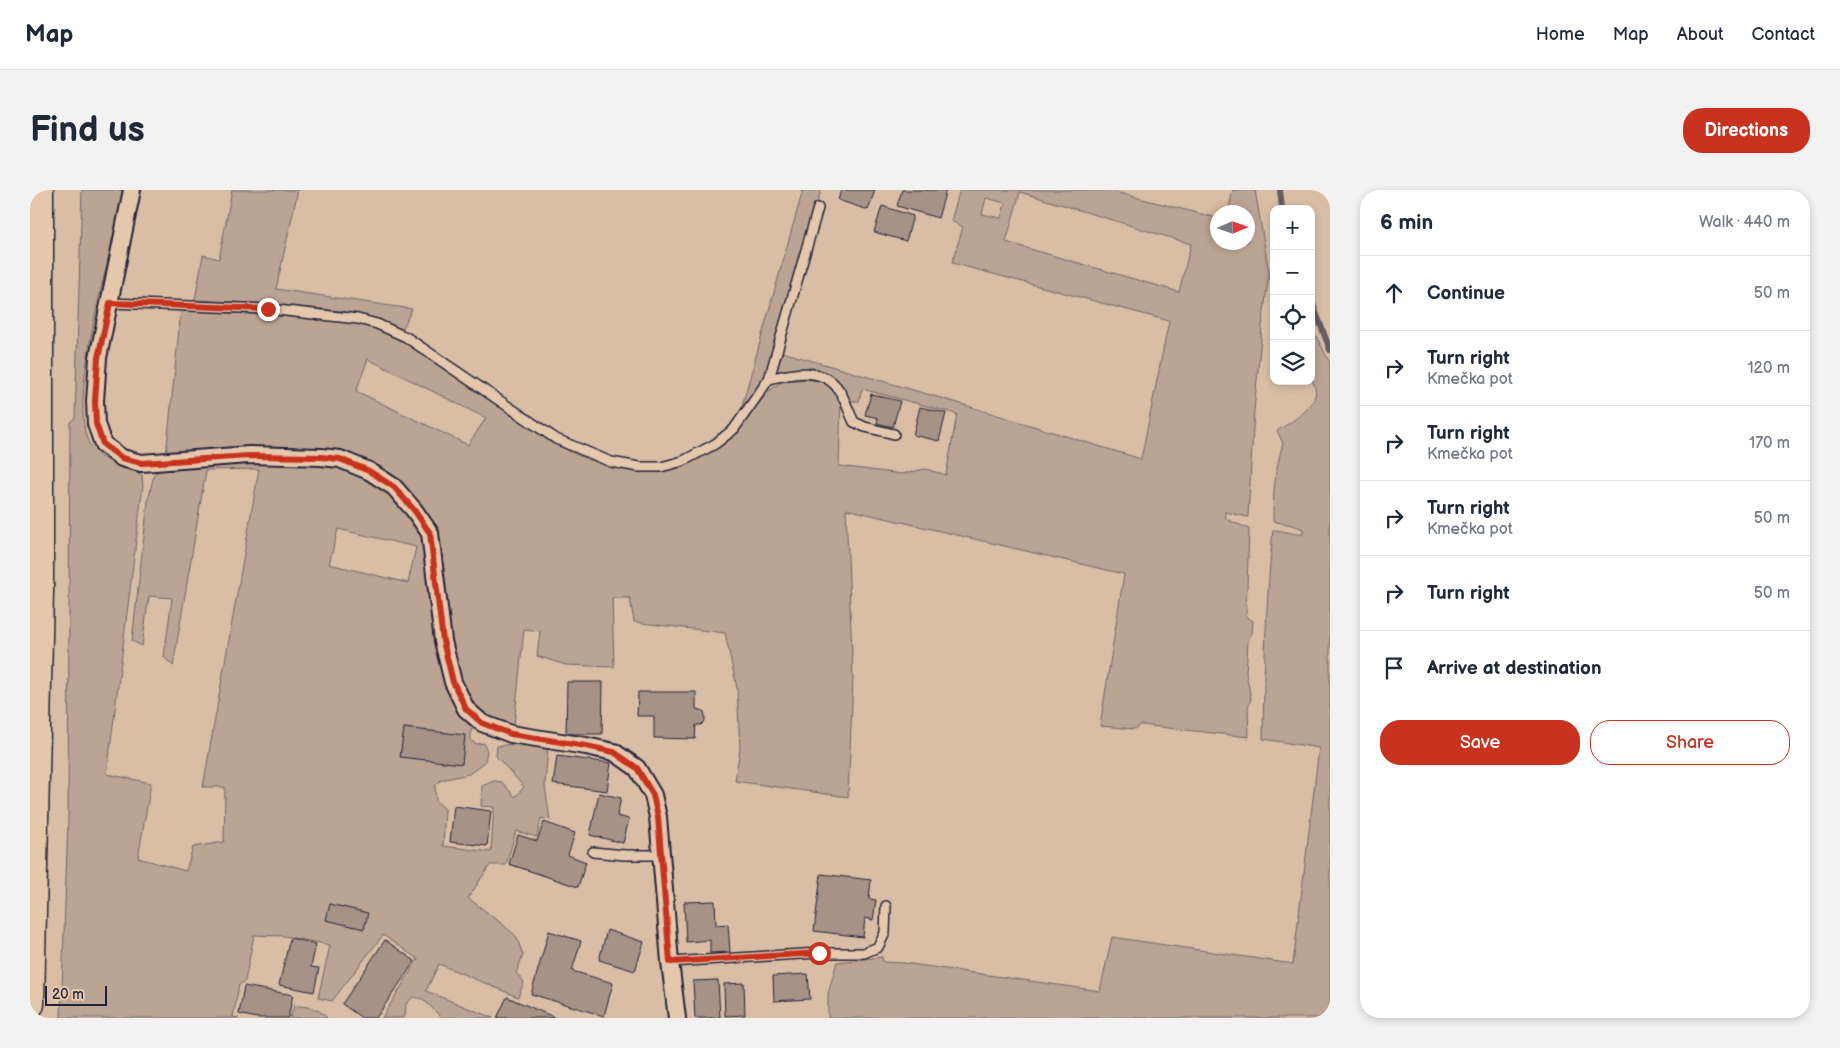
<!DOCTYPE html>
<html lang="en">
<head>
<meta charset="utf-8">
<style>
	body { margin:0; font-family:"Balsamiq Sans",sans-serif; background:#f2f2f3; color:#1f2937 }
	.controls { position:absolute; right:15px; top:15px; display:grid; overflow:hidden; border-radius:10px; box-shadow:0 2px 8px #0003 }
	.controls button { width:45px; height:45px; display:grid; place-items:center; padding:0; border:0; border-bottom:1px solid #e0e1e3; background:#fff; color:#1f2937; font:25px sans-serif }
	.compass { position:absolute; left:1180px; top:15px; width:45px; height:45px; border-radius:50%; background:#fff; box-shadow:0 2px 8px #0003; rotate:88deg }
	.scale { position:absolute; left:15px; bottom:12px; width:62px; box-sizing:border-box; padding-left:5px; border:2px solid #22223b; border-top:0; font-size:14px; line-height:18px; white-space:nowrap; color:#22223b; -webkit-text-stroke:4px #e5c8ac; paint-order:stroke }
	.stop { position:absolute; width:15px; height:15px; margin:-11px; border:4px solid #c8321e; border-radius:50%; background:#fff }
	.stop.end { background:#c8321e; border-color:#fff; box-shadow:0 1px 5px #0008 }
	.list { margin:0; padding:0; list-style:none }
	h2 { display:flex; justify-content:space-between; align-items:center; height:65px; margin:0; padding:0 20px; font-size:21px }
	h2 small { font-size:16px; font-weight:400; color:#747a83 }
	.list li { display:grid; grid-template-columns:32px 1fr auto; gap:15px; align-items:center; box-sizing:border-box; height:75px; padding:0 20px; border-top:1px solid #e0e1e3 }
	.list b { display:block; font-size:19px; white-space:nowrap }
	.list p { margin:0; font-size:16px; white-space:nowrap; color:#747a83 }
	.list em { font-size:16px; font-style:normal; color:#747a83 }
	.actions { display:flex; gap:10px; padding:15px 20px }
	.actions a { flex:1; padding:11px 0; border:1px solid #c8321e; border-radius:20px; text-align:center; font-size:18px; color:#c8321e }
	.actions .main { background:#c8321e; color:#fff }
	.icon { flex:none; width:28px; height:28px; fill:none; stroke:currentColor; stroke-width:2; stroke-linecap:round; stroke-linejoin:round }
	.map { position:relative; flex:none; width:1300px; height:828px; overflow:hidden; border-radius:20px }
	header { display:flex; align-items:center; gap:30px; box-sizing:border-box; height:70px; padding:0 25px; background:#fff; border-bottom:1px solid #e0e1e3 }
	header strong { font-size:24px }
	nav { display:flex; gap:28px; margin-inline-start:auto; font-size:18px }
	.intro { display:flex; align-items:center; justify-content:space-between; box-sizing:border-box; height:120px; padding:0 30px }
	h1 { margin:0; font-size:35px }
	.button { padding:12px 22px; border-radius:20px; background:#c8321e; color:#fff; font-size:18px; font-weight:700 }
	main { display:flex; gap:30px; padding:0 30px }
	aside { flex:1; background:#fff; border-radius:20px; box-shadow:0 2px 8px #0003 }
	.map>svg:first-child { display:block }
	.green { fill:#bba494; stroke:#6e6368; fill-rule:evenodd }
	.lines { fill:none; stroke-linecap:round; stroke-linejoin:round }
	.stream { stroke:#655c62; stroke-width:6 }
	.building { fill:#a69287; stroke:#22223b }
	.lane-casing { stroke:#22223b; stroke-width:12 }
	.street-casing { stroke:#22223b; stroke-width:20 }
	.highway-casing { stroke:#22223b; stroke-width:31 }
	.lane { stroke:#e5c8ac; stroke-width:9 }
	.street { stroke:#e5c8ac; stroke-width:16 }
	.highway { stroke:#e5c8ac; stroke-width:28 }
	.route { stroke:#c8321e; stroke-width:6 }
</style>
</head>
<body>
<header>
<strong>Map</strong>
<nav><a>Home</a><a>Map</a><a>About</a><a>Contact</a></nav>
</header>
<div class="intro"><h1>Find us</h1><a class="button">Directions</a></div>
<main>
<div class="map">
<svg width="1300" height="828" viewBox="0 0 1300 828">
	<rect width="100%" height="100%" fill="#d9bea5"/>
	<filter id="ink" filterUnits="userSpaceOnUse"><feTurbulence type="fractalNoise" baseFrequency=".02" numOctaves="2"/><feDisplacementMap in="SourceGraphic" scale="10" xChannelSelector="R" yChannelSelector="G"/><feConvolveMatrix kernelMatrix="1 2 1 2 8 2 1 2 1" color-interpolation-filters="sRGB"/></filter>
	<g filter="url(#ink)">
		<g class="green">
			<path d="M52,0H94L93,11C82,57 33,223 62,258C77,276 95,274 112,285L113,295L77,584L121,593L108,668L156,681L163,657L194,652L195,597H173L229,279L176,280L143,476L134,467L142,408L119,406L112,456L102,451L118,311L124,284L136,277L266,270L293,273L322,281L341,290L361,304L377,321L390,343L395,361L405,452L418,500L430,520L447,537L441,540V551L447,554L454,553L457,561L455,572L439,584L411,590L405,596L406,611L415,619L413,656L461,662L464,617L451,616L452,596L464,591L472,592L485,607L494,597L466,566L467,556L483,554L484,549L518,555L515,596L520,630L511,628L507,647L486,641L476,675H460L438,708L471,733L486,746L493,765L486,783L494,792L488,807L409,774L396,801L463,828H412L393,809L383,807L376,814L375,826L372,828H352L388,769L353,745L302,811L288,808L300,755L254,746L224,745L215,791L209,795L203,827L209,828H31L38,630L40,232L45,228ZM308,339L386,357L378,393L299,374Z"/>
			<polygon points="202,0 268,0 246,99 382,119 372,140 349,129 312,121 240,114 165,110 173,65 189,69"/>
			<polygon points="773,0 791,0 741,173 727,201 710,223"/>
			<path d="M930,0H1077L1187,28L1188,52H1218V22H1198L1203,0H1225L1239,83L1232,137L1224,221L1218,327L1195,322L1196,329L1219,339L1216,426L1223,431L1222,443L1218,451L1216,482L1221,509L1218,518L1219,547L1111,535L1105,539L1070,536L1094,384L816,319L823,489L818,607L705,591L710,559L707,498L695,443L604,432L600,408H582L584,477L536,475L507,466L510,441L494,439L484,535L474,536L450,525L440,513L427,489L419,456L407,355L342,275L191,262C166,257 159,262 136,265L151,120L304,129L325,132L341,136L374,150L521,251L549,266L580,276L654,275L694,254L720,225L738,202L751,192L776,189L793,192L799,196L811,212L809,276L872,284L895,279L916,285L927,224L832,199L829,211H820C805,176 779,178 746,182L752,162L921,211L1111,269L1139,131L922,73L933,37L921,31ZM990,2L1161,54L1149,102L976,52ZM956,8L975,13L971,28L952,24ZM338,169L456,228L438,255L326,201Z"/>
			<path d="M1281,136L1300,173V828H798V804L807,772L852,767L853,772L874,773L1070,801L1082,747L1263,774L1289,558L1233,549C1234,479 1236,410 1243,340C1254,340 1263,345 1273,344V339C1263,334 1253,334 1243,331C1243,303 1245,280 1253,253L1247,241C1263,230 1298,213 1281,189Z"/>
			<path d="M264,816C277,816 288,817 297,828H260Z"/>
		</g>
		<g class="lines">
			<g class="stream">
				<polyline points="1250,0 1252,19"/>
				<polyline points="1281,109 1300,160"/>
			</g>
		</g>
		<g class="building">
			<polygon points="811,0 845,0 838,20 808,10"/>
			<polygon points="872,0 916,0 908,28 867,16"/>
			<polygon points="852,16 883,26 876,51 844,42"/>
			<polygon points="841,204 870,211 863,237 847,233 848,228 835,225"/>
			<polygon points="890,217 916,223 909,251 883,245"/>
			<polygon points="537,492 573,492 572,544 536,544"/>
			<polygon points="608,502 666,502 666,519 674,521 675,526 675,531 671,535 666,535 665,549 624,548 624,526 607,526"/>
			<polygon points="374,538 435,545 432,574 370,567"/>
			<polygon points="527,566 581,573 577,601 523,594"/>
			<polygon points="569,603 591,608 587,626 599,629 593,653 560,645"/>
			<polygon points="424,616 461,621 457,656 420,652"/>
			<polygon points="514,632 545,643 538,665 556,672 548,697 479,674 488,645 507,651"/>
			<polygon points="791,684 841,690 839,709 846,710 843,730 835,728 833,747 784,741"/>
			<polygon points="685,711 686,735 698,734 700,762 680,763 680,750 656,752 654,712"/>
			<polygon points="300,714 338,723 334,739 296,730"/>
			<polygon points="577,740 614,752 605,781 569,770"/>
			<polygon points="519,741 551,751 542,781 583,793 574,826 501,804"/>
			<polygon points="260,748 286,754 281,777 289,778 284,802 249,795"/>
			<polygon points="355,750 385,771 346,828 332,828 312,814"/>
			<polygon points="778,784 780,809 744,811 743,786"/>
			<polygon points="688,790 690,828 665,828 663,791"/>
			<polygon points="714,793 715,825 695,826 694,794"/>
			<polygon points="214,796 263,805 258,828 227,828 209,824"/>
			<polygon points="477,807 526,828 467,828"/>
		</g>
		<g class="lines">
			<defs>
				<g id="lane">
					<polyline points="80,113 238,119 328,129 347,134 376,147 526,249 581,272 609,277 631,277 653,271 685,254 704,239 739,189 788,18"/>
					<path d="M739,189C762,183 793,176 809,200C815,209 819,222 824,232L835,237L864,244"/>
					<polyline points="563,662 595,665 632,665"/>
					<polyline points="640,772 789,763 834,763 848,757 855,743 856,716"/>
				</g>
				<polyline id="street" points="102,0 68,168 65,211 66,234 73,254 92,268 111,273 219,265 291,267 310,269 339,281 364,297 384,320 400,343 413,451 423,492 436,519 452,533 481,544 556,556 584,562 607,578 623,605 628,627 640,772 647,828"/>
				<polyline id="highway" points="0,814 9,401 9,0"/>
			</defs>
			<use href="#lane" class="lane-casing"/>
			<use href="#street" class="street-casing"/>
			<use href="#highway" class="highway-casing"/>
			<use href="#lane" class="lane"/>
			<use href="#street" class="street"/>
			<use href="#highway" class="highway"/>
		</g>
	</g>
	<g class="lines" filter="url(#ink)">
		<polyline class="route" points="238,119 80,113 68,168 65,211 66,234 73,254 92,268 112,273 219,266 291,267 310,269 339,281 364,297 384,320 400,343 413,451 423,492 436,519 452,533 481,544 556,556 584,562 607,578 623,605 628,627 640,772 789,763"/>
	</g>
</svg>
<div class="controls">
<button>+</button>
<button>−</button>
<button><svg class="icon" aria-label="locate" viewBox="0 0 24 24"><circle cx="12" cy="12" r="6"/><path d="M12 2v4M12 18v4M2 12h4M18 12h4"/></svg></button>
<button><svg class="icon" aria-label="layers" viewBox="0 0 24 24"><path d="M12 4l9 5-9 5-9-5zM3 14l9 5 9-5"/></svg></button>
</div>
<svg class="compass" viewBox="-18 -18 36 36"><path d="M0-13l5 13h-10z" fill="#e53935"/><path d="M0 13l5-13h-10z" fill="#747a83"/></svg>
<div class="scale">20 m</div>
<div class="stop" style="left:789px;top:763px"></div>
<div class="stop end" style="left:238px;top:119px"></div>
</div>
<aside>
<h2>6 min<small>Walk · 440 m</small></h2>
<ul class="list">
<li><svg class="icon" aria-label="ahead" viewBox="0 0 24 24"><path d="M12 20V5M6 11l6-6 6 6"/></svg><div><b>Continue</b></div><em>50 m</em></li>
<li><svg class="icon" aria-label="right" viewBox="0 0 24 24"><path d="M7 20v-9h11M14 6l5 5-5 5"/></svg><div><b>Turn right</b><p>Kmečka pot</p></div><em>120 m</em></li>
<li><svg class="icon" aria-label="right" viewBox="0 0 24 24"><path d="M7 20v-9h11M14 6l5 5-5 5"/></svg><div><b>Turn right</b><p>Kmečka pot</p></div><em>170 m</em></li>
<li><svg class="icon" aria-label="right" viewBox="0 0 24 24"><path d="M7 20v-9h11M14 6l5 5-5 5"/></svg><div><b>Turn right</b><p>Kmečka pot</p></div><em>50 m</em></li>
<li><svg class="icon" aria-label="right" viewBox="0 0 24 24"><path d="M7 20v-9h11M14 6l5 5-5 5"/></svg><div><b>Turn right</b></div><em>50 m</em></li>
<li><svg class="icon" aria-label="arrive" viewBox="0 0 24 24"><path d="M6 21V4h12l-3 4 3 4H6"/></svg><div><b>Arrive at destination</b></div></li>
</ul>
<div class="actions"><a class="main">Save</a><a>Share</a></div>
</aside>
</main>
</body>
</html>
